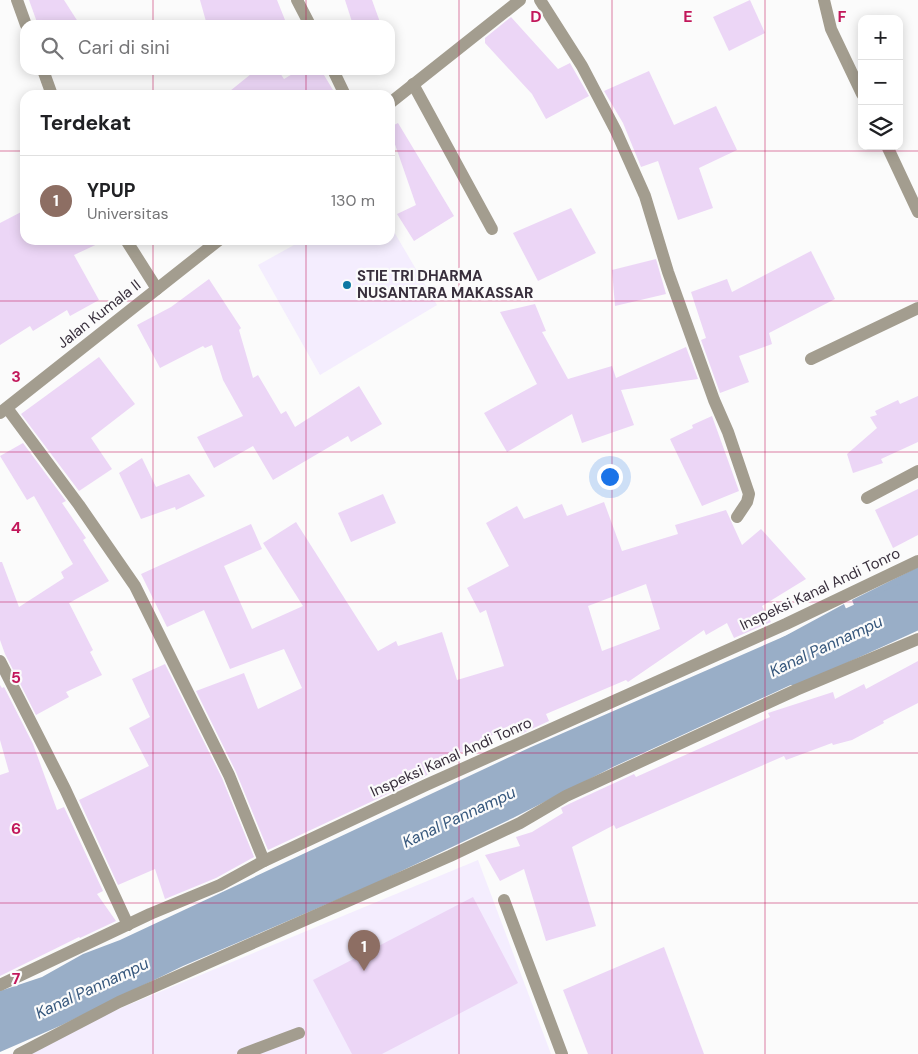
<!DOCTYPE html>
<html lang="id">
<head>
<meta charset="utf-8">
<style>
	body { margin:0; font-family:"DM Sans",sans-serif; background:#f6f6f6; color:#202124 }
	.controls { position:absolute; right:15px; top:15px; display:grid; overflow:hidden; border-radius:10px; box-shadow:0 2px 12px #0003 }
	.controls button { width:45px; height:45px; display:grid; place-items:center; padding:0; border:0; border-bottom:1px solid #e0e0e0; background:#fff; color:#202124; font:25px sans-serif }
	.you { position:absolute; left:609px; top:476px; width:18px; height:18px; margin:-12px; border:4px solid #fff; border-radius:50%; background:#1a73e8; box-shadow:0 0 0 8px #1a73e833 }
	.badge { display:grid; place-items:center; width:32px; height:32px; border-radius:50%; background:#1a73e8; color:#fff; font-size:16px; font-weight:700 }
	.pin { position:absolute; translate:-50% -41px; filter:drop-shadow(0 1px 2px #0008) }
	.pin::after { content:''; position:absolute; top:26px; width:18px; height:15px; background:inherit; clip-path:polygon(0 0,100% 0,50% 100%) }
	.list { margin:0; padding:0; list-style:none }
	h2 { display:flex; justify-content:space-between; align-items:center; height:65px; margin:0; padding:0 20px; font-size:21px }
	h2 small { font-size:16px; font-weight:400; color:#757577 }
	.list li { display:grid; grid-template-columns:32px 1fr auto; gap:15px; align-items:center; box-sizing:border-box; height:90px; padding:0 20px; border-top:1px solid #e0e0e0 }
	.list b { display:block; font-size:19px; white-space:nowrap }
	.list p { margin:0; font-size:16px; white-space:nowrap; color:#757577 }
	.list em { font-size:16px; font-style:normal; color:#757577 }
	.icon { flex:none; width:28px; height:28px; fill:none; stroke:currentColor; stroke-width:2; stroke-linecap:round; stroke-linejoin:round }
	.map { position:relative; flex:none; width:918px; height:1054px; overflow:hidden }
	.search { position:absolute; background:#fff; box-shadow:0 2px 12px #0003; left:20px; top:20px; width:375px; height:55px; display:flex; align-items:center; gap:12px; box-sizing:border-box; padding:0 18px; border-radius:15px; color:#757577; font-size:19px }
	.panel { position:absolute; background:#fff; box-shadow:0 2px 12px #0003; left:20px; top:90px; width:375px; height:155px; border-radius:15px }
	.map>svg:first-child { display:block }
	.education { fill:#f4edfe }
	.water { fill:#99aec7 }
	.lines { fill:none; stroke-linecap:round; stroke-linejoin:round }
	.river { stroke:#99aec7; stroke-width:50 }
	.building { fill:#ecd6f6; fill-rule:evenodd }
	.minor { stroke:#a39d8f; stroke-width:12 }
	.grid { fill:none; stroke:#c2185b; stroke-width:1; stroke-opacity:0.55 }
	.poi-dot { fill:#0d78a3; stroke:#fbfbfb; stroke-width:2 }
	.labels { text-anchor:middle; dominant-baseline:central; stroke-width:4.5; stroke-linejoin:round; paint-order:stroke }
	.poi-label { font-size:15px; font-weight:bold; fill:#382f3c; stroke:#fbfbfb; text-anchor:start }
	.street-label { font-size:15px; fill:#382f3c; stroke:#fbfbfb }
	.water-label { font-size:16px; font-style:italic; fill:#36577c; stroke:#fbfbfb }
	.grid-label { font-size:16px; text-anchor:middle; font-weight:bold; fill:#c2185b; stroke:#fbfbfb; stroke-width:4.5; stroke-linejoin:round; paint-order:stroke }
</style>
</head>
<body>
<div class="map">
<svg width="918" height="1054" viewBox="0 0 918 1054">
	<rect width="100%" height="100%" fill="#fbfbfb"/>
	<g class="education">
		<polygon points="390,225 437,305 320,375 258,265 303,240 390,240"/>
		<polygon points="478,860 551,1054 10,1054"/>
	</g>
	<g class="water">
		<polygon points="918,567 918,625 902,630 872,646 866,636 852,600"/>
		<polygon points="844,604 864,651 613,767 513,818 374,884 183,966 62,1025 0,1052 0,991 42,977 83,954 120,940 531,747 785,636"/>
	</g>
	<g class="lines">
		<polyline class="river" points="793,660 918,603"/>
	</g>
	<g class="building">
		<polygon points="29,0 64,0 80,25 38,25"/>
		<polygon points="200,0 277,0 287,25 207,25"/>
		<polygon points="345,0 372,0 381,25 353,25"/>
		<polygon points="750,0 765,33 729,51 713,17"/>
		<polygon points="511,17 558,69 570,63 589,96 546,119 532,94 485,43 485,38"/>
		<polygon points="256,70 278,70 284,79 299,70 321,70 336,95 225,95"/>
		<polygon points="649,71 674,125 716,106 737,150 699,168 713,208 678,220 658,161 641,167 623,123 604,91"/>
		<polygon points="398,123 454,216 414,241 397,214 416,205 390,130 390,127"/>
		<polygon points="571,208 596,253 538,281 513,233"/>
		<polygon points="25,210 25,240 106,240 74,255 99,300 70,316 67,310 33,331 30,326 0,345 0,223"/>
		<polygon points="811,251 835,299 769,333 772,344 739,356 749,382 720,393 701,340 706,338 691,292 727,279 732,292"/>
		<polygon points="656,259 666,294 615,306 612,270"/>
		<polygon points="209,279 241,328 239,330 253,378 258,375 281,414 286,411 295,427 359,386 382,424 351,442 348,436 273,480 253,446 214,468 197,437 243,416 223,380 212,345 205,348 203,346 160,368 137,325 171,307"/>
		<polygon points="535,304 546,331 542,332 568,379 612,366 616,378 686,347 698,379 621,390 634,425 582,443 572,414 507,452 484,413 537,384 500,312"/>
		<polygon points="99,357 135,404 91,438 112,469 79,491 21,414"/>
		<polygon points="918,396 918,442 881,459 883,463 853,473 847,454 877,428 870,417 877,415 875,411 898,400 900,404"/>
		<polygon points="712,416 739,491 702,506 670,439 693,428 692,425"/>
		<polygon points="23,443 66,501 62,503 86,538 83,540 109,581 69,603 93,650 90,652 102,675 66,692 69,697 36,715 5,654 0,640 0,562 2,562 19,607 64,578 61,572 73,564 34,496 27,500 0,456"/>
		<polygon points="142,458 156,487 189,474 205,496 176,510 175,507 141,519 119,473"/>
		<polygon points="918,489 918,535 893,548 875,510"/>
		<polygon points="383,494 396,523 351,542 338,513"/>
		<path d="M604,502L622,551L678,534L675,525L726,510L742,545L761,529L806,579L762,606L771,622L734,638L727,623L706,635L704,630L628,682L626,680L546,714L549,721L521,734L514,723L444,762V764L424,777L268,850L236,772L196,691L244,673L258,709L302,688L284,649L230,669L204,610L167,627L141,574L251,524L262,549L224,566L252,629L303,606L263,543L296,522L378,651L396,641L398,646L442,632L457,680L504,666L486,610L480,613L467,588L509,566L486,523L517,506L524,519L562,504L567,516ZM646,584L660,629L602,651L588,606Z"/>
		<polygon points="918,661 918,703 883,721 884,723 852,740 833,745 832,743 786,760 784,756 616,829 614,825 572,847 596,926 546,941 524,869 500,881 485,855 520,846 516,837 532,832 563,813 561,808 571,803 634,774 636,777 770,717 768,713 833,692 835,699 864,684 866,689"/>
		<polygon points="165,664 222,778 254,857 216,878 165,899 155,869 118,885 79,800 149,766 129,728 150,717 132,679"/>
		<polygon points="0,685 2,688 4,687 33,744 57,810 64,807 103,891 97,894 116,921 80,938 79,937 0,976 0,775 9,772 0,740"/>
		<polygon points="473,897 518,983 382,1054 352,1054 313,980"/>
		<polygon points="664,947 704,1054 588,1054 563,990"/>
	</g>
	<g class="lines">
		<g class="minor">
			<polyline points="17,0 26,25"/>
			<polyline points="297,0 310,25"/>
			<polyline points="540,0 582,66 616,131 645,196 668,272 714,400 728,432 749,494 747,502 737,517"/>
			<polyline points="824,0 831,29 862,94"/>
			<polyline points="43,70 52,95"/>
			<polyline points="333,70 345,95"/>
			<polyline points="413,84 492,229"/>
			<polyline points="390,103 520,0"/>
			<polyline points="887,146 918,212"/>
			<polyline points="126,240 157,289"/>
			<polyline points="811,359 918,308"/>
			<polyline points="7,408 79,505 135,586 229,775 264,861"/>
			<polyline points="0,413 219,240"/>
			<polyline points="867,498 918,471"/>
			<polyline points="0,661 65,789 128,925"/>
			<polyline points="504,900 562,1054"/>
			<polyline points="0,985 150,914 220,885 264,861 426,785 786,624 918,561"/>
			<polyline points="19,1054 119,1002 450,856 520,823 566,796 796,690 918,639"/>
			<polyline points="243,1054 299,1033"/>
		</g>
	</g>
	<path class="grid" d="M153,0V25M306,0V25M459,0V1054M612,0V1054M765,0V1054M153,70V95M306,70V95M0,151H25M390,151H918M153,240V1054M306,240V1054M0,301H918M0,452H918M0,602H918M0,753H918M0,903H918"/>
	<circle class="poi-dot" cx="347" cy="285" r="5"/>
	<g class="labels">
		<g class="poi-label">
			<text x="357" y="276">STIE TRI DHARMA<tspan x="357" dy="17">NUSANTARA MAKASSAR</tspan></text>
		</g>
		<g class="street-label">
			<text transform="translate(99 314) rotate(-38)">Jalan Kumala II</text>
			<text transform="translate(820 589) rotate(-25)">Inspeksi Kanal Andi Tonro</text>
			<text transform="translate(451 757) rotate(-24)">Inspeksi Kanal Andi Tonro</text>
		</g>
		<g class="water-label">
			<text transform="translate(826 646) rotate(-25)">Kanal Pannampu</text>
			<text transform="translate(459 817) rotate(-25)">Kanal Pannampu</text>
			<text transform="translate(92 988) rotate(-25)">Kanal Pannampu</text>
		</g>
	</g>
	<g class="grid-label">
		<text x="536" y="22">D</text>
		<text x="688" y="22">E</text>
		<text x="842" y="22">F</text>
		<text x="16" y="382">3</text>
		<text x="16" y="533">4</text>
		<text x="16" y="683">5</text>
		<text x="16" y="834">6</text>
		<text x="16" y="984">7</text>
	</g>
</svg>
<div class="controls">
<button>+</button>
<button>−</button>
<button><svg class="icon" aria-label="layers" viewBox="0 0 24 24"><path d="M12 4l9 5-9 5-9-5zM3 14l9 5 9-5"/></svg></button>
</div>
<div class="you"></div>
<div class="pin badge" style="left:364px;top:971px;background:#8d6e63">1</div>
<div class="search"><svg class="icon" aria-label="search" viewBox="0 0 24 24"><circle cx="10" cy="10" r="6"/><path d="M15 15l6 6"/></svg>Cari di sini</div>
<section class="panel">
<h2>Terdekat<small></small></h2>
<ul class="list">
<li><span class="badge" style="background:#8d6e63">1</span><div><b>YPUP</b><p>Universitas</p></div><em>130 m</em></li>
</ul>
</section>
</div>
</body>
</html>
